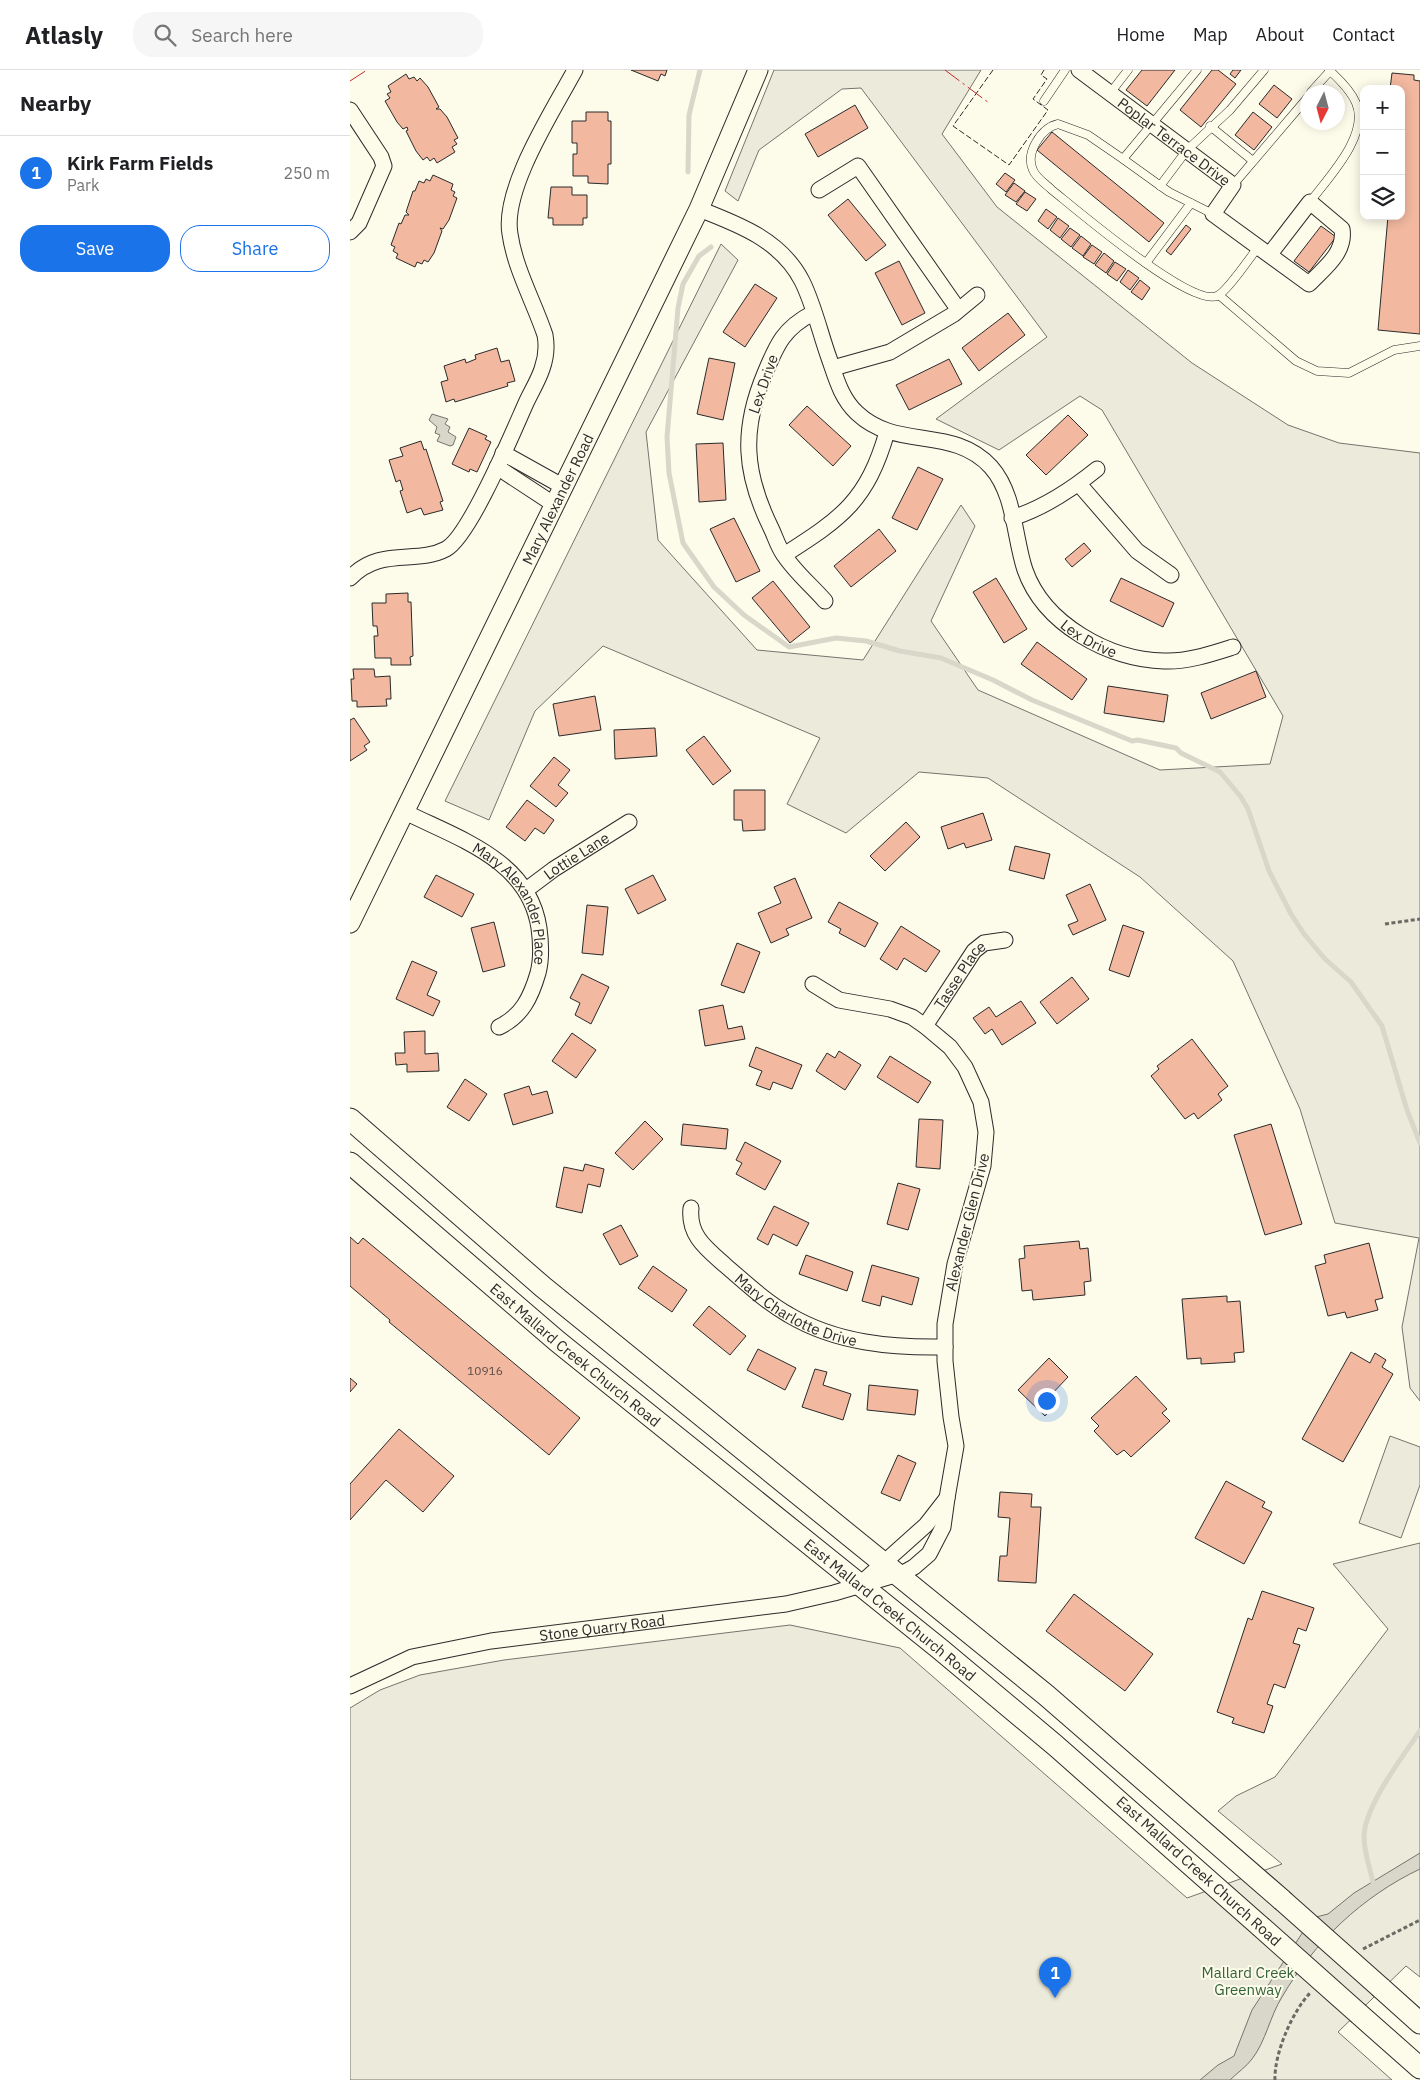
<!DOCTYPE html>
<html lang="en">
<head>
<meta charset="utf-8">
<style>
	body { margin:0; font-family:"IBM Plex Sans",sans-serif; background:#f6f6f6; color:#202124 }
	.controls { position:absolute; right:15px; top:15px; display:grid; overflow:hidden; border-radius:10px; box-shadow:0 2px 12px #0003 }
	.controls button { width:45px; height:45px; display:grid; place-items:center; padding:0; border:0; border-bottom:1px solid #e0e0e0; background:#fff; color:#202124; font:25px sans-serif }
	.compass { position:absolute; left:950px; top:15px; width:45px; height:45px; border-radius:50%; background:#fff; box-shadow:0 2px 12px #0003; rotate:186deg }
	.you { position:absolute; left:696px; top:1330px; width:18px; height:18px; margin:-12px; border:4px solid #fff; border-radius:50%; background:#1a73e8; box-shadow:0 0 0 8px #1a73e833 }
	.badge { display:grid; place-items:center; width:32px; height:32px; border-radius:50%; background:#1a73e8; color:#fff; font-size:16px; font-weight:700 }
	.pin { position:absolute; translate:-50% -41px; filter:drop-shadow(0 1px 2px #0008) }
	.pin::after { content:''; position:absolute; top:26px; width:18px; height:15px; background:inherit; clip-path:polygon(0 0,100% 0,50% 100%) }
	.list { margin:0; padding:0; list-style:none }
	h2 { display:flex; justify-content:space-between; align-items:center; height:65px; margin:0; padding:0 20px; font-size:21px }
	h2 small { font-size:16px; font-weight:400; color:#757577 }
	.list li { display:grid; grid-template-columns:32px 1fr auto; gap:15px; align-items:center; box-sizing:border-box; height:75px; padding:0 20px; border-top:1px solid #e0e0e0 }
	.list b { display:block; font-size:19px; white-space:nowrap }
	.list p { margin:0; font-size:16px; white-space:nowrap; color:#757577 }
	.list em { font-size:16px; font-style:normal; color:#757577 }
	.actions { display:flex; gap:10px; padding:15px 20px }
	.actions a { flex:1; padding:11px 0; border:1px solid #1a73e8; border-radius:20px; text-align:center; font-size:18px; color:#1a73e8 }
	.actions .main { background:#1a73e8; color:#fff }
	.icon { flex:none; width:28px; height:28px; fill:none; stroke:currentColor; stroke-width:2; stroke-linecap:round; stroke-linejoin:round }
	.map { position:relative; flex:none; width:1070px; height:2010px; overflow:hidden }
	header { display:flex; align-items:center; gap:30px; box-sizing:border-box; height:70px; padding:0 25px; background:#fff; border-bottom:1px solid #e0e0e0 }
	header strong { font-size:24px }
	nav { display:flex; gap:28px; margin-inline-start:auto; font-size:18px }
	.search { width:350px; height:45px; background:#f6f6f6; display:flex; align-items:center; gap:12px; box-sizing:border-box; padding:0 18px; border-radius:20px; color:#757577; font-size:19px }
	main { display:flex }
	aside { flex:1; background:#fff }
	.map>svg:first-child { display:block }
	.green { fill:#ecebdb; stroke:#74746e }
	.water { fill:#d8d7c9; stroke:#74746e }
	.lines { fill:none; stroke-linecap:round; stroke-linejoin:round }
	.stream { stroke:#d8d7c9; stroke-width:5 }
	.building { fill:#f2b8a0; stroke:#2b2b2b }
	.service-casing { stroke:#2b2b2b; stroke-width:9 }
	.minor-casing { stroke:#2b2b2b; stroke-width:17 }
	.tertiary-casing { stroke:#2b2b2b; stroke-width:21 }
	.secondary-casing { stroke:#2b2b2b; stroke-width:23 }
	.path { stroke:#6a6964; stroke-width:3; stroke-dasharray:4 2.5; stroke-linecap:butt }
	.service { stroke:#fdfbea; stroke-width:8 }
	.minor { stroke:#fdfbea; stroke-width:15 }
	.tertiary { stroke:#fdfbea; stroke-width:19 }
	.secondary { stroke:#fdfbea; stroke-width:21 }
	.secondary-bridge-casing { stroke:#2b2b2b; stroke-width:23; stroke-linecap:butt }
	.secondary-bridge { stroke:#fdfbea; stroke-width:21 }
	.fence { stroke:#2b2b2b; stroke-width:1; stroke-dasharray:6 2.5; stroke-linecap:butt }
	.power { stroke:#c62828; stroke-width:1; stroke-dasharray:18 4 2.5 4; stroke-linecap:butt }
	.labels { text-anchor:middle; dominant-baseline:central; stroke-width:4; stroke-linejoin:round; paint-order:stroke }
	.number-label { font-size:12px; fill:#5d4e48 }
	.street-label { font-size:15px; fill:#2b2b2b; stroke:#fdfbea }
	.park-label { font-size:15px; fill:#34623c; stroke:#fdfbea }
</style>
</head>
<body>
<header>
<strong>Atlasly</strong>
<div class="search"><svg class="icon" aria-label="search" viewBox="0 0 24 24"><circle cx="10" cy="10" r="6"/><path d="M15 15l6 6"/></svg>Search here</div>
<nav><a>Home</a><a>Map</a><a>About</a><a>Contact</a></nav>
</header>
<main>
<aside>
<h2>Nearby<small></small></h2>
<ul class="list">
<li><span class="badge">1</span><div><b>Kirk Farm Fields</b><p>Park</p></div><em>250 m</em></li>
</ul>
<div class="actions"><a class="main">Save</a><a>Share</a></div>
</aside>
<div class="map">
<svg width="1070" height="2010" viewBox="0 0 1070 2010">
	<rect width="100%" height="100%" fill="#fdfbea"/>
	<g class="green">
		<polygon points="424,0 631,0 592,64 647,137 842,293 938,355 989,373 1070,383 1070,1331 1060,1318 1052,1257 1069,1168 985,1153 950,1039 883,891 790,807 638,708 569,702 496,763 437,734 470,668 253,576 185,641 139,750 95,731 371,174 388,190 296,362 308,470 407,580 513,590 611,435 625,456 581,551 628,620 810,700 920,694 933,646 752,340 730,326 649,380 586,349 697,267 511,18 492,19 409,80 388,131 375,121"/>
		<polygon points="1040,1366 1070,1377 1070,1415 1051,1468 1009,1453"/>
		<polygon points="1070,1473 1070,1907 1056,1896 988,1962 1042,2010 0,2010 0,1638 30,1620 70,1605 154,1590 440,1555 550,1578 837,1828 932,1794 868,1741 886,1726 925,1707 1038,1559 983,1494"/>
	</g>
	<g class="water">
		<polygon points="82,344 98,349 95,354 100,357 98,362 106,367 103,375 100,376 87,371 90,365 85,363 87,357 79,350"/>
		<path d="M1070,1783V1799C1013,1826 964,1872 932,1927C920,1946 916,1971 902,1989C896,1997 887,2003 880,2010H850L868,1995L884,1986L902,1940L962,1848L978,1844L1004,1823Z"/>
	</g>
	<g class="lines">
		<g class="stream">
			<polyline points="338,102 339,45 350,0"/>
			<polyline points="361,177 349,186 333,214 328,238 317,367 319,403 333,473 364,517 394,545 439,577 486,568 516,571 550,581 591,588 643,610 682,630 782,671 788,670 826,678 831,683 870,702 891,727 898,739 919,801 941,844 954,864 975,889 1001,912 1032,956 1057,1040 1070,1073"/>
			<path d="M1024,1817C1021,1801 1014,1783 1014,1767C1014,1737 1053,1686 1070,1661"/>
		</g>
	</g>
	<g class="building">
		<polygon points="281,0 317,0 315,6 311,4 308,11"/>
		<polygon points="792,0 825,0 797,36 776,20"/>
		<polygon points="862,0 868,0 886,14 851,57 830,40"/>
		<polygon points="883,0 891,0 885,8 880,4"/>
		<polygon points="1042,3 1064,5 1064,10 1070,11 1070,264 1028,260 1038,146 1051,146 1051,19 1040,19"/>
		<polygon points="56,4 59,9 64,7 67,11 70,8 78,17 89,37 86,39 90,39 97,47 108,68 104,70 107,74 102,77 105,82 87,93 84,88 80,91 77,87 73,90 66,81 56,61 58,60 57,57 53,59 47,52 35,31 40,28 37,24 41,22 38,16"/>
		<polygon points="924,15 942,29 927,48 909,34"/>
		<polygon points="505,35 518,58 468,87 455,64"/>
		<polygon points="236,42 258,42 258,51 261,51 261,94 258,94 258,114 238,113 238,106 223,106 223,84 227,84 227,73 222,73 222,51 236,51"/>
		<polygon points="903,42 922,57 904,80 885,65"/>
		<polygon points="702,62 814,153 799,172 687,80"/>
		<polygon points="655,103 665,110 656,122 646,114"/>
		<polygon points="83,105 103,114 101,120 105,122 103,126 107,128 99,150 93,159 90,158 92,161 84,183 78,192 74,190 72,194 67,192 65,197 46,188 48,184 43,181 45,177 41,175 49,153 51,154 55,145 59,145 56,142 63,121 65,121 69,111 74,113 76,109 80,111"/>
		<polygon points="664,113 675,121 666,132 655,125"/>
		<polygon points="201,117 222,117 222,125 237,125 237,148 233,148 233,155 203,155 203,148 198,148"/>
		<polygon points="675,122 686,129 677,141 666,134"/>
		<polygon points="498,129 536,175 516,191 478,145"/>
		<polygon points="696,139 707,147 698,159 688,151"/>
		<polygon points="708,148 719,156 710,168 700,160"/>
		<polygon points="836,155 841,159 821,185 816,181"/>
		<polygon points="971,156 986,167 959,202 944,191"/>
		<polygon points="720,158 730,165 721,177 711,169"/>
		<polygon points="731,166 741,174 733,186 722,178"/>
		<polygon points="742,175 752,182 744,194 733,187"/>
		<polygon points="754,183 764,191 756,203 745,195"/>
		<polygon points="549,191 575,243 552,255 525,203"/>
		<polygon points="765,192 776,199 767,211 757,204"/>
		<polygon points="778,200 789,208 780,220 770,212"/>
		<polygon points="790,210 800,218 792,230 781,222"/>
		<polygon points="405,214 427,228 395,277 373,262"/>
		<polygon points="658,243 675,265 629,301 612,278"/>
		<polygon points="147,278 151,292 159,290 165,311 157,313 158,316 105,332 104,329 96,332 91,312 98,310 94,296 115,289 116,293 126,289 125,285"/>
		<polygon points="359,288 385,293 373,350 347,344"/>
		<polygon points="599,289 612,314 559,340 546,315"/>
		<polygon points="457,336 501,376 483,396 439,355"/>
		<polygon points="718,345 738,365 696,405 676,385"/>
		<polygon points="119,358 137,366 135,369 141,372 127,402 120,399 119,402 102,394"/>
		<polygon points="71,371 74,380 76,379 93,431 90,432 93,440 74,445 71,438 57,443 50,421 53,420 50,410 46,412 39,390 53,386 50,378"/>
		<polygon points="373,373 376,430 349,432 346,374"/>
		<polygon points="568,397 593,409 567,460 542,448"/>
		<polygon points="384,448 410,501 386,512 360,459"/>
		<polygon points="529,459 546,481 501,517 484,496"/>
		<polygon points="734,473 741,481 722,497 715,489"/>
		<polygon points="646,508 677,559 654,573 623,522"/>
		<polygon points="771,508 824,533 813,557 760,531"/>
		<polygon points="423,511 460,557 440,573 402,528"/>
		<polygon points="58,523 58,532 61,532 63,586 60,587 61,595 41,595 41,588 25,588 24,566 28,566 27,556 23,556 22,533 36,533 36,524"/>
		<polygon points="687,572 737,609 722,630 671,594"/>
		<polygon points="3,599 24,599 25,607 40,606 41,629 36,629 37,636 7,637 7,631 2,631 1,609 4,609"/>
		<polygon points="906,601 916,627 861,649 851,623"/>
		<polygon points="758,616 818,625 814,652 754,643"/>
		<polygon points="245,626 251,660 209,666 203,634"/>
		<polygon points="4,648 20,672 14,676 17,680 0,691 0,650"/>
		<polygon points="305,658 307,686 265,689 264,660"/>
		<polygon points="354,666 381,701 363,715 336,680"/>
		<polygon points="204,687 220,700 208,715 218,723 206,737 180,716"/>
		<polygon points="384,720 415,720 415,760 393,761 392,750 384,750"/>
		<polygon points="177,730 204,750 194,764 185,758 175,771 156,757"/>
		<polygon points="633,743 642,770 616,778 614,773 598,779 591,757"/>
		<polygon points="556,752 570,767 535,801 520,786"/>
		<polygon points="665,776 700,784 694,809 659,800"/>
		<polygon points="86,805 124,824 112,847 74,827"/>
		<polygon points="303,805 316,830 288,844 275,819"/>
		<polygon points="445,808 462,848 436,859 439,865 421,873 408,843 431,833 424,817"/>
		<polygon points="740,814 756,850 723,865 718,855 728,851 716,825"/>
		<polygon points="489,832 528,853 515,877 489,863 491,859 478,852"/>
		<polygon points="237,835 258,837 253,885 232,883"/>
		<polygon points="144,852 155,896 133,902 121,858"/>
		<polygon points="773,855 794,862 779,907 759,900"/>
		<polygon points="551,856 590,881 576,902 554,888 547,900 530,889"/>
		<polygon points="387,873 410,882 394,923 371,915"/>
		<polygon points="62,891 87,902 77,925 90,931 83,946 46,929"/>
		<polygon points="232,904 259,917 241,954 225,945 230,933 220,928"/>
		<polygon points="722,907 739,929 707,954 690,932"/>
		<polygon points="671,931 686,953 652,975 642,959 635,964 623,948 639,937 646,947"/>
		<polygon points="373,935 378,959 392,956 395,969 355,976 349,940"/>
		<polygon points="75,961 75,984 88,983 89,1001 57,1002 57,994 46,995 45,983 55,983 54,962"/>
		<polygon points="222,963 246,980 226,1008 202,991"/>
		<polygon points="842,969 878,1016 868,1024 872,1030 848,1049 844,1043 835,1049 801,1006 809,999 807,996"/>
		<polygon points="406,977 452,995 442,1019 423,1012 420,1020 406,1015 412,1001 399,996"/>
		<polygon points="489,981 511,995 495,1020 466,1001 477,983 485,988"/>
		<polygon points="540,986 581,1012 568,1033 527,1007"/>
		<polygon points="115,1009 137,1024 119,1051 97,1037"/>
		<polygon points="179,1016 182,1025 197,1021 203,1043 163,1055 154,1024"/>
		<polygon points="569,1049 593,1050 590,1099 566,1097"/>
		<polygon points="295,1051 313,1069 283,1100 265,1083"/>
		<polygon points="333,1054 378,1059 376,1079 331,1075"/>
		<polygon points="921,1054 952,1154 915,1165 884,1065"/>
		<polygon points="395,1072 431,1091 415,1120 386,1104 392,1093 386,1090"/>
		<polygon points="235,1094 254,1099 250,1117 238,1114 232,1143 206,1137 214,1097 233,1101"/>
		<polygon points="548,1113 570,1119 558,1160 537,1154"/>
		<polygon points="424,1136 459,1153 447,1176 423,1164 418,1175 407,1169"/>
		<polygon points="271,1155 288,1186 270,1195 253,1164"/>
		<polygon points="0,1167 8,1174 13,1168 230,1348 199,1385 39,1252 40,1250 0,1216"/>
		<polygon points="729,1171 730,1179 738,1178 741,1211 734,1212 735,1225 683,1230 682,1220 672,1221 669,1189 675,1188 674,1176"/>
		<polygon points="1019,1173 1033,1228 1025,1230 1028,1240 997,1248 995,1242 978,1246 965,1196 976,1193 974,1185"/>
		<polygon points="456,1185 503,1202 497,1221 449,1204"/>
		<polygon points="522,1195 569,1208 562,1235 532,1226 530,1236 512,1231"/>
		<polygon points="303,1196 337,1220 322,1242 288,1218"/>
		<polygon points="877,1226 877,1232 890,1231 894,1282 884,1283 885,1292 851,1294 851,1288 837,1289 832,1229"/>
		<polygon points="359,1236 396,1266 380,1285 343,1255"/>
		<polygon points="408,1279 446,1298 435,1320 397,1300"/>
		<polygon points="1001,1282 1020,1293 1025,1283 1036,1290 1032,1297 1043,1304 993,1392 952,1369"/>
		<polygon points="699,1288 718,1307 698,1328 705,1335 695,1346 668,1320"/>
		<polygon points="465,1299 477,1302 473,1315 501,1324 493,1350 452,1337"/>
		<polygon points="786,1306 817,1339 812,1343 820,1351 781,1387 774,1380 767,1385 744,1361 749,1356 741,1348"/>
		<polygon points="0,1308 7,1314 0,1322"/>
		<polygon points="519,1315 568,1320 565,1345 517,1340"/>
		<polygon points="49,1359 104,1406 73,1442 36,1410 0,1450 0,1414"/>
		<polygon points="548,1385 566,1393 550,1431 531,1423"/>
		<polygon points="876,1411 915,1432 912,1437 922,1442 894,1494 845,1468"/>
		<polygon points="650,1422 682,1424 681,1437 691,1437 686,1513 648,1511 650,1486 657,1486 660,1448 648,1447"/>
		<polygon points="912,1521 964,1538 956,1561 948,1558 943,1573 950,1575 935,1618 924,1614 917,1634 923,1636 914,1663 882,1653 884,1648 867,1642 898,1548 902,1550"/>
		<polygon points="724,1524 803,1584 775,1621 696,1561"/>
	</g>
	<g class="lines">
		<defs>
			<g id="service">
				<polyline points="847,0 773,89 819,122 863,144"/>
				<polyline points="761,22 778,0"/>
				<polyline points="961,22 980,1"/>
				<polyline points="694,31 715,0"/>
				<polyline points="860,56 903,91"/>
				<path d="M773,89L738,65L708,54C691,58 675,83 683,100C686,108 696,114 702,120C727,140 840,237 867,226C877,222 901,186 909,176"/>
				<polyline points="883,115 958,27"/>
				<polyline points="810,116 837,80 880,40 914,0"/>
				<path d="M960,132C978,108 1020,65 1006,33C1001,21 989,9 979,0"/>
				<polyline points="796,193 841,133"/>
				<polyline points="869,225 946,291 967,301 999,303 1044,280 1070,276"/>
			</g>
			<g id="minor">
				<path id="s1" d="M729,0L883,115L863,144L959,214C973,199 996,183 992,159L960,132L920,184"/>
				<polyline points="0,40 31,87 34,96 9,153 0,162"/>
				<polyline points="469,120 508,96 608,239"/>
				<path id="s2" d="M349,139C388,154 431,170 452,211C464,235 470,263 479,288C486,308 491,328 507,343C547,381 603,355 641,397C665,424 664,467 675,500C694,554 759,590 814,591C837,592 861,584 883,577"/>
				<path d="M463,243C434,258 427,274 415,303C391,360 394,403 421,458C425,466 428,477 434,485C445,502 462,516 475,531"/>
				<polyline points="483,298 540,282 604,244 627,225"/>
				<polyline points="153,383 214,417"/>
				<polyline points="147,397 205,435"/>
				<polyline points="729,414 787,481 821,505"/>
				<path d="M662,448C694,438 721,420 747,399"/>
				<path d="M434,485C492,448 517,431 537,362"/>
				<path d="M0,508C31,476 66,495 96,479C120,466 163,362 176,333C181,322 188,311 192,299C196,288 197,276 195,265C184,232 165,199 160,164C152,119 203,41 225,0"/>
				<path id="s3" d="M55,742C109,769 179,790 189,858C191,873 192,888 188,903C181,927 172,946 149,957"/>
				<path id="s4" d="M176,820L204,799L279,752"/>
				<polyline points="463,914 489,930 540,939 562,947 575,956 600,977 615,997 631,1032 636,1062 633,1096 605,1194 595,1254 595,1291 601,1347 606,1376 597,1428"/>
				<path id="s5" d="M575,956L624,881L634,873L655,870"/>
				<path id="s6" d="M341,1138C338,1166 357,1179 376,1196C397,1214 416,1232 439,1245C486,1273 542,1278 595,1277"/>
				<path id="s7" d="M0,1616L62,1587L141,1571L436,1534L484,1523L555,1502L564,1497L579,1484L593,1457L597,1428L576,1455L509,1515"/>
			</g>
			<g id="tertiary">
				<path id="s8" d="M0,853L349,139L408,0"/>
			</g>
			<g id="secondary">
				<polyline points="0,1049 193,1217 696,1625 932,1830"/>
				<path id="s9" d="M0,1093L207,1271L590,1579L706,1676L910,1856"/>
				<polyline points="1031,1918 1070,1953"/>
				<polyline points="1009,1944 1070,1998"/>
			</g>
		</defs>
		<use href="#service" class="service-casing"/>
		<use href="#minor" class="minor-casing"/>
		<use href="#tertiary" class="tertiary-casing"/>
		<use href="#secondary" class="secondary-casing"/>
		<g class="path">
			<polyline points="1035,854 1070,849"/>
			<polyline points="1013,1879 1070,1850"/>
			<path d="M925,2010C924,1984 942,1942 960,1923"/>
		</g>
		<use href="#service" class="service"/>
		<use href="#minor" class="minor"/>
		<use href="#tertiary" class="tertiary"/>
		<use href="#secondary" class="secondary"/>
		<defs>
			<g id="secondary-bridge">
				<polyline points="932,1830 1031,1918"/>
				<polyline points="910,1856 1009,1944"/>
			</g>
		</defs>
		<use href="#secondary-bridge" class="secondary-bridge-casing"/>
		<use href="#secondary-bridge" class="secondary-bridge"/>
		<polyline class="fence" points="643,0 603,56 659,95 698,40 683,29 697,9 691,5 694,0"/>
		<g class="power">
			<polyline points="595,0 639,33"/>
			<polyline points="0,11 17,0"/>
		</g>
	</g>
	<g class="labels">
		<g class="number-label">
			<text x="135" y="1300">10916</text>
		</g>
		<g class="street-label">
			<text stroke="none"><textPath href="#s1" startOffset="119">Poplar Terrace Drive</textPath></text>
			<text transform="translate(413 314) rotate(-71)">Lex Drive</text>
			<text stroke="none"><textPath href="#s8" startOffset="472">Mary Alexander Road</textPath></text>
			<text stroke="none"><textPath href="#s2" startOffset="626">Lex Drive</textPath></text>
			<text stroke="none"><textPath href="#s4" startOffset="61">Lottie Lane</textPath></text>
			<text stroke="none"><textPath href="#s3" startOffset="150">Mary Alexander Place</textPath></text>
			<text stroke="none"><textPath href="#s5" startOffset="62">Tasse Place</textPath></text>
			<text transform="translate(617 1152) rotate(-76)">Alexander Glen Drive</text>
			<text stroke="none"><textPath href="#s6" startOffset="155">Mary Charlotte Drive</textPath></text>
			<text stroke="none"><textPath href="#s9" startOffset="296">East Mallard Creek Church Road</textPath></text>
			<text stroke="none"><textPath href="#s9" startOffset="701">East Mallard Creek Church Road</textPath></text>
			<text stroke="none"><textPath href="#s7" startOffset="261">Stone Quarry Road</textPath></text>
			<text transform="translate(849 1801) rotate(42)">East Mallard Creek Church Road</text>
		</g>
		<g class="park-label">
			<text x="898" y="1902">Mallard Creek<tspan x="898" dy="17">Greenway</tspan></text>
		</g>
	</g>
</svg>
<div class="controls">
<button>+</button>
<button>−</button>
<button><svg class="icon" aria-label="layers" viewBox="0 0 24 24"><path d="M12 4l9 5-9 5-9-5zM3 14l9 5 9-5"/></svg></button>
</div>
<svg class="compass" viewBox="-18 -18 36 36"><path d="M0-13l5 13h-10z" fill="#e53935"/><path d="M0 13l5-13h-10z" fill="#757577"/></svg>
<div class="you"></div>
<div class="pin badge" style="left:705px;top:1928px">1</div>
</div>
</main>
</body>
</html>
